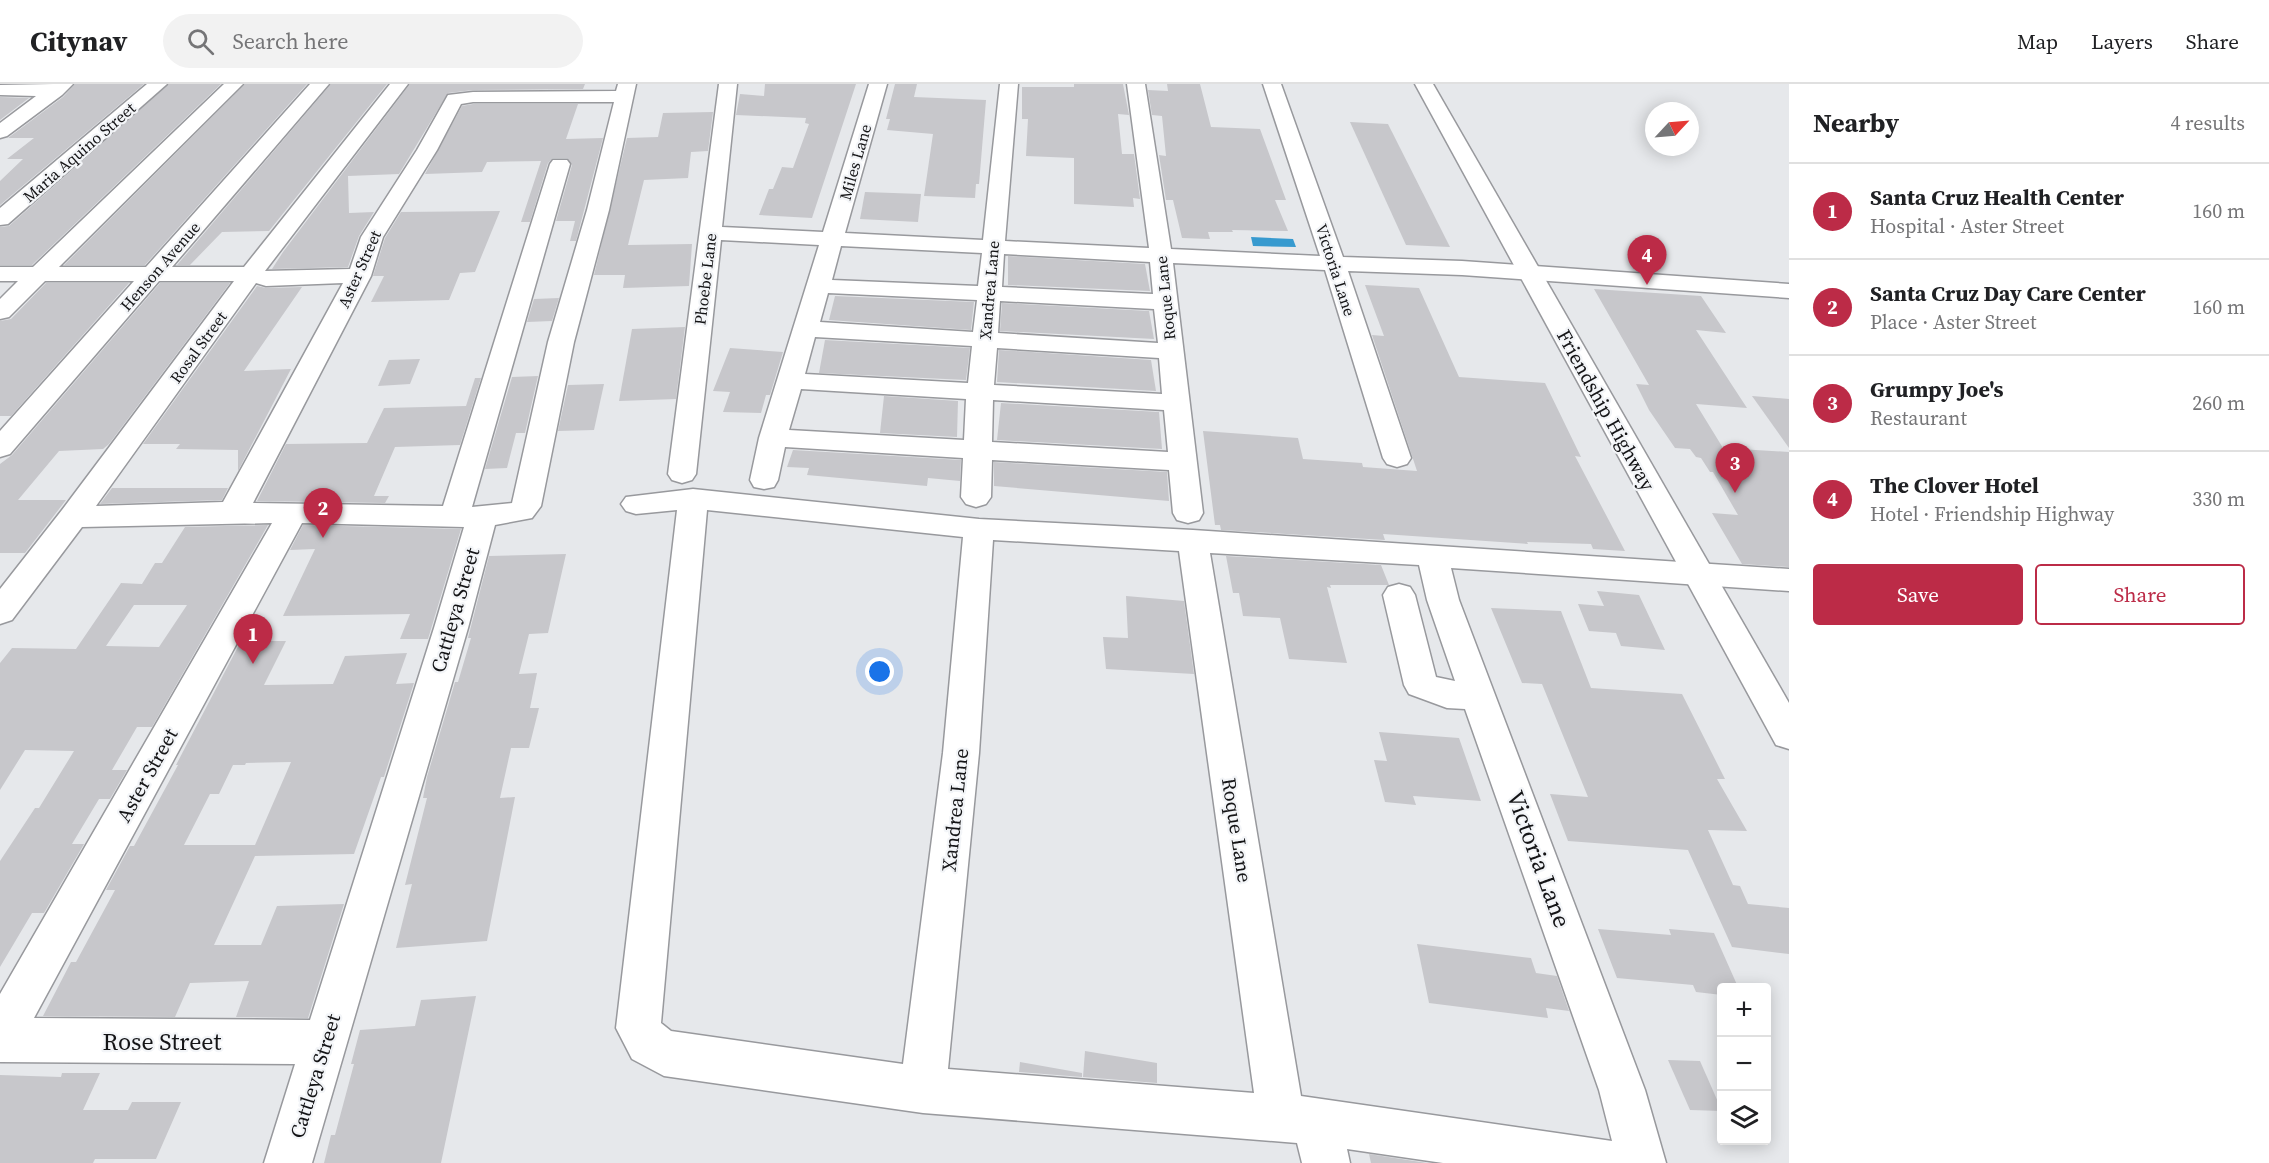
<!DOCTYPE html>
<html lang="en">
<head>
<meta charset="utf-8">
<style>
	body { margin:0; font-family:"Source Serif 4",serif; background:#f2f2f2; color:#202124 }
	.controls { position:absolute; right:18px; bottom:18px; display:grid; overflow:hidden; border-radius:6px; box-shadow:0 3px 15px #0003 }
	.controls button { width:54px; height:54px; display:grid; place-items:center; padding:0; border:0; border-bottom:2px solid #e0e0e0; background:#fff; color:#202124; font:30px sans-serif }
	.compass { position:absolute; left:1645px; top:18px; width:54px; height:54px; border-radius:50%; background:#fff; box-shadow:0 3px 15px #0003; rotate:64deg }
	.you { position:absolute; left:880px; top:588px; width:21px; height:21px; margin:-15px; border:4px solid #fff; border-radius:50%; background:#1a73e8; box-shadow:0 0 0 9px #1a73e833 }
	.badge { display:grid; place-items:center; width:39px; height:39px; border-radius:50%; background:#bc2b47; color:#fff; font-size:20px; font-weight:700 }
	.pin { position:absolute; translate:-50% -50px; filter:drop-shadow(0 2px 3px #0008) }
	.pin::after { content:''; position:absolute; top:32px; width:21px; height:18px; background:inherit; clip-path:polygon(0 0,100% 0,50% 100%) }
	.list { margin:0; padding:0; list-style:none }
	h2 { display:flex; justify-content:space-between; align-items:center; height:78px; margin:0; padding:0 24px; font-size:26px }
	h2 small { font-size:20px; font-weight:400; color:#757577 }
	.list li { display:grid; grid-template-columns:39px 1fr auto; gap:18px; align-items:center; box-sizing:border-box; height:96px; padding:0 24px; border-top:2px solid #e0e0e0 }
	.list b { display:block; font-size:22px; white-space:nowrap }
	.list p { margin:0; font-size:20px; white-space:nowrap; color:#757577 }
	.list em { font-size:20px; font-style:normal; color:#757577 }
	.actions { display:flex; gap:12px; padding:18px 24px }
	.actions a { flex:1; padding:14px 0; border:2px solid #bc2b47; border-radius:6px; text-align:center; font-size:21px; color:#bc2b47 }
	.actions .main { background:#bc2b47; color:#fff }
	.icon { flex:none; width:33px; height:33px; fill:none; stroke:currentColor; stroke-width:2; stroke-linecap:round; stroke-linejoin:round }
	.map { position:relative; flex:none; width:1789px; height:1079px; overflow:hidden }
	header { display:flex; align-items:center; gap:36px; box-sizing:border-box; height:84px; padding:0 30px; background:#fff; border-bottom:2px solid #e0e0e0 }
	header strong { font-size:28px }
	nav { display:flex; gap:33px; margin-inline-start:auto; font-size:21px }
	.search { width:420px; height:54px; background:#f2f2f2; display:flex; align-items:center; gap:15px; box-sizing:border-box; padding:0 21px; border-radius:33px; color:#757577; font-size:22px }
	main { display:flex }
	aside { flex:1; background:#fff }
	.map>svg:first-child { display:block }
	.water { fill:#379acf }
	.building { fill:#c7c7cb; fill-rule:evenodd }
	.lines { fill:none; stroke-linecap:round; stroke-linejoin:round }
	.minor-casing { stroke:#98999d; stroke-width:3 }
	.major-casing { stroke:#98999d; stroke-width:3 }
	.minor { fill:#fff; fill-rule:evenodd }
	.major { fill:#fff; fill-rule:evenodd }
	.labels { text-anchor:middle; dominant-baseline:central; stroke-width:4.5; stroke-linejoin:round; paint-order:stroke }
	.far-street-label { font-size:16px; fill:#141416; stroke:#f3f5f8 }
	.street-label { font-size:20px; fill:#141416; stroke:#f3f5f8 }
	.near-street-label { font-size:24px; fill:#141416; stroke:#f3f5f8 }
</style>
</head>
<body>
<header>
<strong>Citynav</strong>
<div class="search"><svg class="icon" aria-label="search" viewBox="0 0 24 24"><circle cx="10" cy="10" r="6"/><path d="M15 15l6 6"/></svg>Search here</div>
<nav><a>Map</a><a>Layers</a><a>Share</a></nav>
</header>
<main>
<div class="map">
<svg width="1789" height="1079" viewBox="0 0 1789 1079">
	<rect width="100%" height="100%" fill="#e6e8eb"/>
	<polygon class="water" points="1251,153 1293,155 1296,163 1253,162"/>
	<g class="building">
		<polygon points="75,0 144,0 0,121 0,97 23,75 7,75 34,54 8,54 63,13"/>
		<polygon points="169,0 221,0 32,181 0,181 0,143 9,142"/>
		<polygon points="245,0 307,0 145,181 64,181"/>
		<polygon points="331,0 387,0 269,147 222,148 190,181 177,181"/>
		<polygon points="410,0 585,0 583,5 473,6 448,9 399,90 348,92 349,129 374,128 359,152 348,183 272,185 283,168"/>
		<polygon points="765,0 856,0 812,134 759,131 769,105 773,105 782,83 793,84 809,40 805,39 806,34 736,31 740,10 764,12"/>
		<polygon points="895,0 917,0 914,13 986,16 979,100 976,100 975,114 924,112 933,50 887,46 890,35 886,35"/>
		<polygon points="1074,0 1123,0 1129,31 1118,30 1122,70 1134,70 1140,115 1133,114 1134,123 1074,120 1074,74 1026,72 1028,35 1022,35 1022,3 1074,3"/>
		<polygon points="1167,0 1200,0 1211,43 1260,45 1286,116 1275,116 1288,147 1232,146 1233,148 1208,148 1210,155 1182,154 1173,116 1166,116 1159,71 1166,72 1162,32 1152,31 1148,6 1168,7"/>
		<polygon points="0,13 29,14 0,36"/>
		<polygon points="473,20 578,20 566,55 603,54 576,157 570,157 575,137 556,137 572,81 567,74 553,74 548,79 530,138 521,138 541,77 487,78 482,88 425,90 462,22"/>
		<polygon points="713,28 708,67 691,68 688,94 644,96 628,161 692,160 689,202 623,204 625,191 594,191 627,54 658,53 663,29"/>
		<polygon points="1350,38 1388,40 1450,163 1406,161"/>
		<polygon points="865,108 921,110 918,138 860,135"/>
		<polygon points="500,127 475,188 460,189 449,216 371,218 384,192 373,192 385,154 401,128"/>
		<polygon points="1008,172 1145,180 1150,207 1008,201"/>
		<polygon points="46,199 129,199 11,332 0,332 0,237 11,235"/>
		<polygon points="160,199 230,199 109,360 103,365 59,367 18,416 66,416 25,469 0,469 0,380 12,371"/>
		<polygon points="1365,201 1419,204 1459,293 1545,299 1581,373 1575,372 1625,467 1593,465 1591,460 1527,458 1528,460 1383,450 1385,456 1221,446 1220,441 1215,441 1203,347 1298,354 1303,375 1362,379 1363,383 1417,387 1372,251 1384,252"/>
		<polygon points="257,202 266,204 302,203 244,287 291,285 238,387 238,366 176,365 180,360 143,360"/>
		<polygon points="1594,205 1701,212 1726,249 1696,246 1747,324 1696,320 1723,364 1789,368 1789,483 1742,480 1712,429 1738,431 1713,388 1710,388 1701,374 1696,373 1690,365 1675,364 1649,326 1636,300 1649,301"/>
		<polygon points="835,212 974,218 971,246 829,236"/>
		<polygon points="559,214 552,237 527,238 534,215"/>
		<polygon points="1002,219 1149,227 1154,255 1000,247"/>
		<polygon points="685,243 676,315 619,317 632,245"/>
		<polygon points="825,256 970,264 966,296 819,289"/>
		<polygon points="730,264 783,268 770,311 766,311 761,329 723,328 730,308 713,307"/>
		<polygon points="999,266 1151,276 1156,307 997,298"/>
		<polygon points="420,275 410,300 378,302 389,276"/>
		<polygon points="538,292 525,349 516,349 507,384 485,385 512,293"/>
		<polygon points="475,294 481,294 460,361 395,363 374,412 389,412 385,419 257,417 286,360 367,359 384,324 466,322"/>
		<polygon points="604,300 594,346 558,347 568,301"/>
		<polygon points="884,312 958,317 957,353 880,349"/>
		<polygon points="1752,312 1789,315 1789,364"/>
		<polygon points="1001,319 1159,328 1162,365 997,356"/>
		<polygon points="793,366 961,376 960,397 928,394 927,402 807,391 809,384 787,383"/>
		<polygon points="994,378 1167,388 1169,417 994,402"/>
		<polygon points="112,404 228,404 222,416 100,420"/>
		<path d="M268,441L152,643H137L112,686H127L110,715H99L72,760H84L44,829H32L0,883V777L35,724H39L74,667L25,666L0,706V579L12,564L76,565L121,499L142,500L155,479H162L185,443ZM134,521H187L159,563L106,562Z"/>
		<polygon points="303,441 461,445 428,555 400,555 410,530 283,532 315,465 290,466"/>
		<polygon points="566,470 548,549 529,550 519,590 537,589 530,624 539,624 529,664 511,664 500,714 515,713 487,857 396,864 412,800 405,801 427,714 423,714 427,693 455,598 458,598 471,554 468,554 489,472"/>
		<polygon points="1226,472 1381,481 1389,501 1330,501 1331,504 1327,503 1347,579 1289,575 1280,534 1243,532 1239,509 1233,509"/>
		<polygon points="1597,507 1639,511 1665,566 1621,562 1616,549 1589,547 1578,520 1604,522"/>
		<polygon points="1126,512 1184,517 1194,590 1106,585 1103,553 1128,554"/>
		<polygon points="1491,524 1561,527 1591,604 1682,610 1725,695 1717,695 1747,747 1708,746 1733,801 1740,802 1748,820 1789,824 1789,870 1732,863 1688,766 1568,757 1550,710 1588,713 1542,600 1522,599"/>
		<path d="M241,557H286L264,601L333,600L345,572L407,569L396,600L414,599L384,693H381L354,770L255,772L214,861H261L277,822L344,820L308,934L236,933L249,897L190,899L175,933L43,932L71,878H76L115,806H106L130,762H134L178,681H176ZM291,678L255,761H184L210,710H219L233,681H245L246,679Z"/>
		<polygon points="1379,648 1459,654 1481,717 1413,712 1416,721 1385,718 1374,676 1387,677"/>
		<polygon points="1598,845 1671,851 1669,845 1714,849 1738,903 1722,903 1722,911 1696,908 1693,901 1617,894"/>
		<polygon points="1417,860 1531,874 1536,889 1557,892 1569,927 1546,924 1548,934 1429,919"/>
		<polygon points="476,912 441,1079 324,1079 331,1051 335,1051 354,980 351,980 360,946 415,942 421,916"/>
		<polygon points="1085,967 1157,979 1157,999 1083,993"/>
		<polygon points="1668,976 1700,977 1722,1027 1690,1026"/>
		<polygon points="1020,978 1082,989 1082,993 1019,988"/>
		<polygon points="62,989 100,989 83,1026 128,1026 132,1018 181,1018 156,1075 95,1075 93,1079 0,1079 0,991 61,993"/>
		<polygon points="1369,1070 1427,1079 1371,1079"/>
	</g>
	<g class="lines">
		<defs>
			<g id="minor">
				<polygon points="53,0 73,0 62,11 7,52 0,54 0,39 36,12 0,11 0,1"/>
				<polygon points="147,0 167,0 8,140 0,141 0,124"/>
				<path d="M224,0H243L59,183H146L310,0H329L172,183H244L390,0H408L265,187L350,185L361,153L417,66L448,11L473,8L616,7L618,0H636L609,126L574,258L541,422L532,434L495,441L468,544L312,1079H264L295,980L0,978V910L272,439L82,443L12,536L0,540V505L62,426L234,197H159L10,370L0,373V347L134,197H45L9,233L0,235V215L18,197H0V183H33ZM473,18H614L587,126L548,258L512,419L472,423L570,80L567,76H553L550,80L443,422L253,419L371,192L383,153L437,66L461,20ZM256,199L266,202L343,199L223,418L96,422ZM302,439L464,443L434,544L310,936L34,934Z"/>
				<path d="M719,0H737L722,143L823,148L869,0H887L845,149L983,156L1000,0H1018L1005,157L1149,164L1127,0H1145L1171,165L1320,172L1263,0H1281L1343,173L1462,177L1789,200V214L1462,191L1348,187L1411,374L1407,380L1397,383L1387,380L1383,374L1325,186L1173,179L1203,429L1199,436L1188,439L1177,436L1173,429L1169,386L992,376L991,413L986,420L976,423L966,420L961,413L963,374L785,363L778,396L774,403L764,405L754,403L750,396L759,354L819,161L721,156L696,390L692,396L682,399L672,396L668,390ZM841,162L982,169L978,202L832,196ZM1004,170L1150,178L1153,210L1002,203ZM828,209L977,216L973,248L820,238ZM1000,217L1154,225L1158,259L998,249ZM815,253L972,262L968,299L805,290ZM997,264L1159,274L1162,310L994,301ZM801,305L966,315L964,356L789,346ZM993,316L1164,326L1168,368L992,358Z"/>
				<path d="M693,405L979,435L1193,446L1789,485V507L1451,484L1459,516L1645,1006L1666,1079H1443L1347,1065L1350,1079H1302L1297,1059L923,1029L664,992L632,975L616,944L677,426L636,430L626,427L621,420L626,413ZM707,426L963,453L943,669L903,980L671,947L661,939ZM993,456L1179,467L1254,1009L948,985L979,669ZM1210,469L1419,481L1427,516L1455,597L1436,593L1415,511L1410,503L1399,500L1388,503L1383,511L1404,601L1409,610L1447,624L1465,625L1599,1006L1612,1057L1301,1012Z"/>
			</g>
			<polygon id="major" points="1415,0 1433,0 1789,619 1789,665 1776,661"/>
		</defs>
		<use href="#minor" class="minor-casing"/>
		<use href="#major" class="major-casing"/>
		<use href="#minor" class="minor"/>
		<use href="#major" class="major"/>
	</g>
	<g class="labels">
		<g class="far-street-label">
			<text transform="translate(79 68) rotate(-41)">Maria Aquino Street</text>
			<text transform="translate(855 78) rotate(-74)">Miles Lane</text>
			<text transform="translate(160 182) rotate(-49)">Henson Avenue</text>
			<text transform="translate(359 185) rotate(-66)">Aster Street</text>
			<text transform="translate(1336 186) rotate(72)">Victoria Lane</text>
			<text transform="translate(705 195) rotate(-83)">Phoebe Lane</text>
			<text transform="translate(989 206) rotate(-85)">Xandrea Lane</text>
			<text transform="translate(1165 214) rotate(-96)">Roque Lane</text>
			<text transform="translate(198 263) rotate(-54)">Rosal Street</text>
		</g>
		<g class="street-label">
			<text transform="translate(1606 326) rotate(61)">Friendship Highway</text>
			<text transform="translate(455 526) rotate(-74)">Cattleya Street</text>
			<text transform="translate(147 691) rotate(-61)">Aster Street</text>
			<text transform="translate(955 726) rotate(-84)">Xandrea Lane</text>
			<text transform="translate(1237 746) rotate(81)">Roque Lane</text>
			<text transform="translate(315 992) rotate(-73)">Cattleya Street</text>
		</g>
		<g class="near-street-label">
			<text transform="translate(1539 775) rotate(70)">Victoria Lane</text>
			<text x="162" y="957">Rose Street</text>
		</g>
	</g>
</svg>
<div class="controls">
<button>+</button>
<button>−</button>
<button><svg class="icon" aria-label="layers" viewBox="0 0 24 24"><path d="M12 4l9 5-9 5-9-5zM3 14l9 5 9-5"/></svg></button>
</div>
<svg class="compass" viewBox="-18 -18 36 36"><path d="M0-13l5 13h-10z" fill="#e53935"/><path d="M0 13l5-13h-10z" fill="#757577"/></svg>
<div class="you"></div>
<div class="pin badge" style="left:253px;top:580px">1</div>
<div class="pin badge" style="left:323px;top:454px">2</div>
<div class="pin badge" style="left:1735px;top:409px">3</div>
<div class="pin badge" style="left:1647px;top:201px">4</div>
</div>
<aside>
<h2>Nearby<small>4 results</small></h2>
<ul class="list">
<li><span class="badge">1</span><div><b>Santa Cruz Health Center</b><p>Hospital · Aster Street</p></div><em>160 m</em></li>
<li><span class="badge">2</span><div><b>Santa Cruz Day Care Center</b><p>Place · Aster Street</p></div><em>160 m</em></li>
<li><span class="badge">3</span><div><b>Grumpy Joe's</b><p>Restaurant</p></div><em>260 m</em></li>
<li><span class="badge">4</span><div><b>The Clover Hotel</b><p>Hotel · Friendship Highway</p></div><em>330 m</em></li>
</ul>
<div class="actions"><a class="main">Save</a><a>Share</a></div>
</aside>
</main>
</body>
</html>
